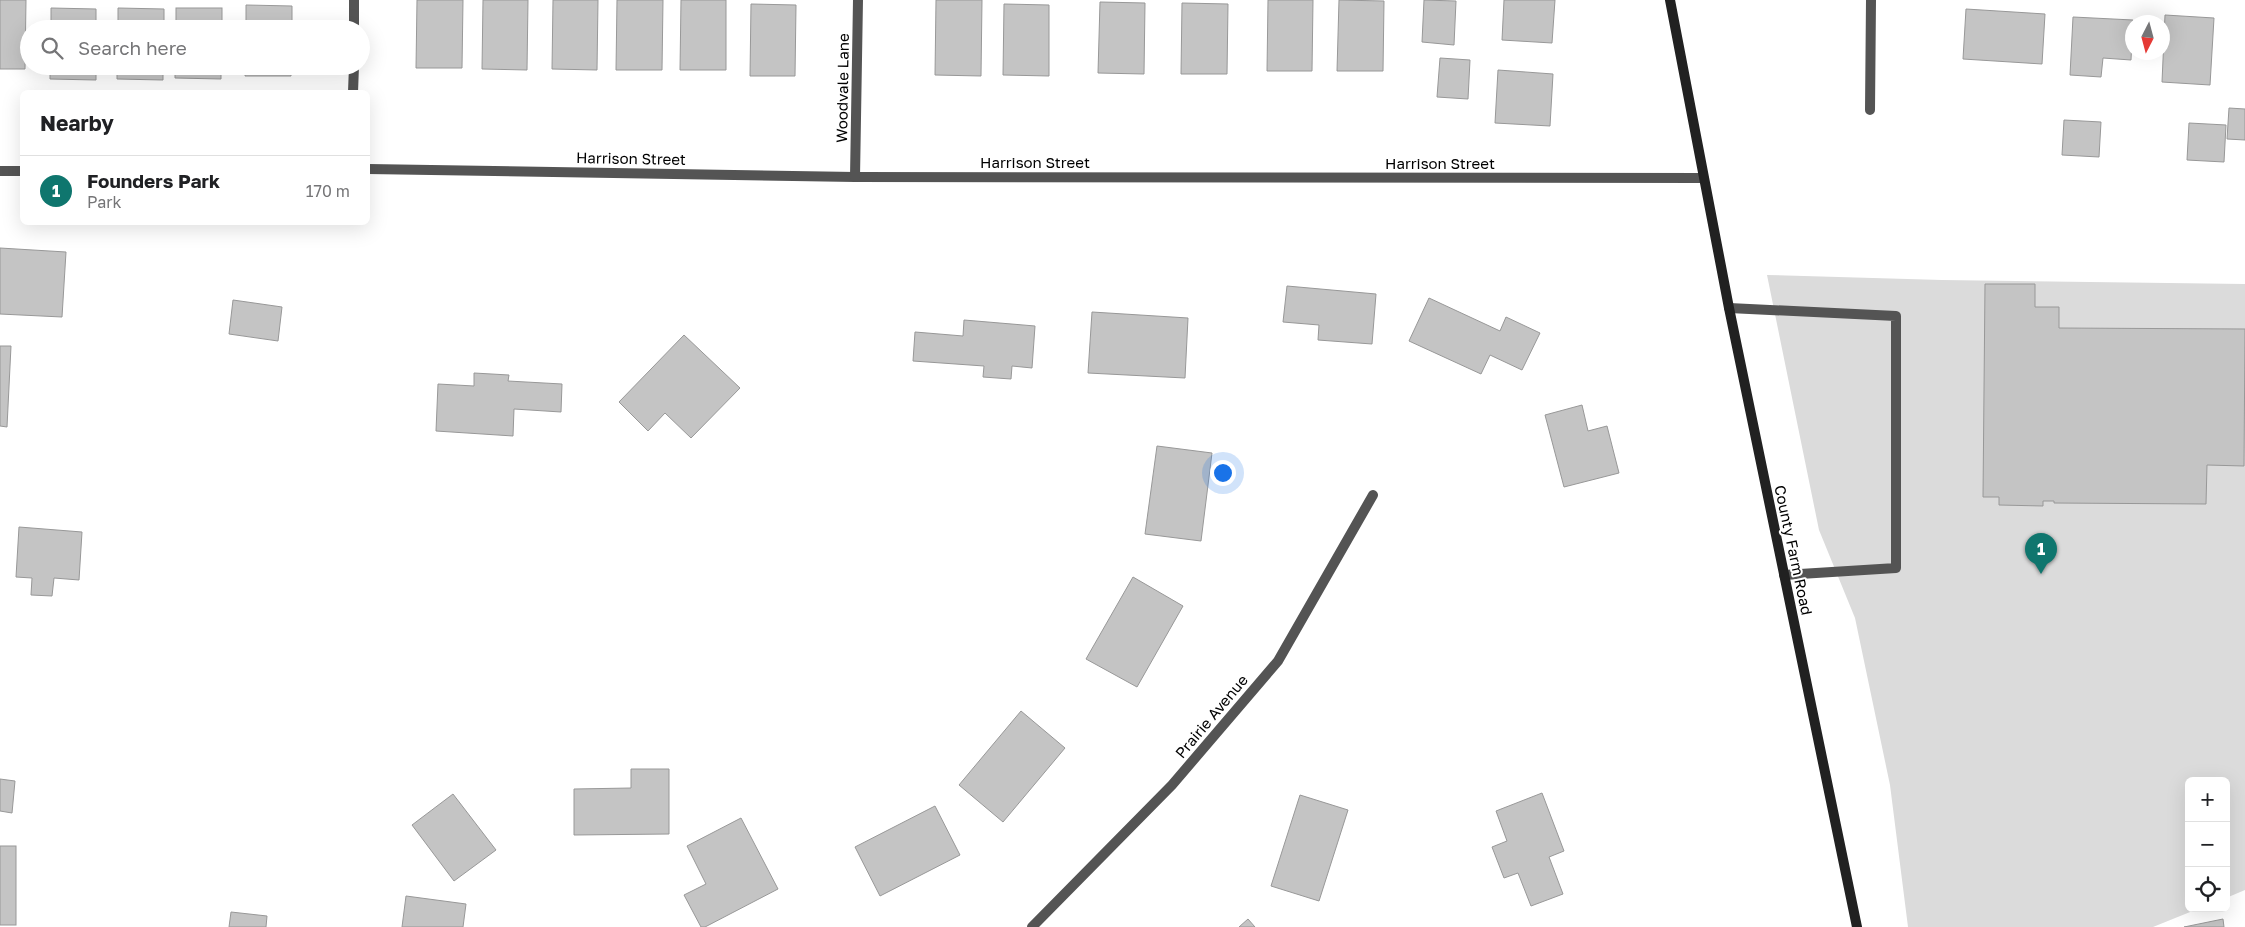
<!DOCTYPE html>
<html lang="en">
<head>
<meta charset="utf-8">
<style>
	body { margin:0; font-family:"Golos Text",sans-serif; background:#f6f6f6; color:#202124 }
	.controls { position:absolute; right:15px; bottom:15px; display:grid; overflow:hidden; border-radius:8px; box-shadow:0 5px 20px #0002 }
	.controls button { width:45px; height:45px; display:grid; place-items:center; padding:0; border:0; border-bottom:1px solid #e0e0e0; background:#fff; color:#202124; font:25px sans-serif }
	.compass { position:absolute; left:2125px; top:15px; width:45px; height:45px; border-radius:50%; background:#fff; box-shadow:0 5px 20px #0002; rotate:186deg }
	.you { position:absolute; left:1222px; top:472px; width:18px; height:18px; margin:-12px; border:4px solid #fff; border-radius:50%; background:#1a73e8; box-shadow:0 0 0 8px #1a73e833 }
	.badge { display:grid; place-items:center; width:32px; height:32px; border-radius:50%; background:#0f766e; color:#fff; font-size:16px; font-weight:700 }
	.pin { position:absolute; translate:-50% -41px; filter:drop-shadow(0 1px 2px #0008) }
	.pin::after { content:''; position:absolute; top:26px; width:18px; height:15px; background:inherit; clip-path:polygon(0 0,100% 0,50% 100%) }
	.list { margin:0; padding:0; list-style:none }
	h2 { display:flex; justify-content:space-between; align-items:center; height:65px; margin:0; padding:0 20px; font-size:21px }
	h2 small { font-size:16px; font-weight:400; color:#757577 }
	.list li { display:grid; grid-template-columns:32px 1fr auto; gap:15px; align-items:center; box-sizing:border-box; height:70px; padding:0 20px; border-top:1px solid #e0e0e0 }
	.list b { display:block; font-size:19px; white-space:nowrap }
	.list p { margin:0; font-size:16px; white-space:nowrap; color:#757577 }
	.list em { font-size:16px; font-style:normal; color:#757577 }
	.icon { flex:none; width:28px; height:28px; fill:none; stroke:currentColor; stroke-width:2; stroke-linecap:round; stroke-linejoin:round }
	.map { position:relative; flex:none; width:2245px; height:927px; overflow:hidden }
	.search { position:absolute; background:#fff; box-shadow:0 5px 20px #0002; left:20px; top:20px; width:350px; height:55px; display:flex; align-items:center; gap:12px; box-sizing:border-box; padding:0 18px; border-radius:28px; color:#757577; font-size:19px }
	.panel { position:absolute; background:#fff; box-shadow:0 5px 20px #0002; left:20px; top:90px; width:350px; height:135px; border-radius:8px }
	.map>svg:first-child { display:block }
	.green { fill:#dbdbdb }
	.building { fill:#c4c4c4; stroke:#989898 }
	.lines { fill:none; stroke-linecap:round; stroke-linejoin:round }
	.service { stroke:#545454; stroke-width:10 }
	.minor { stroke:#545454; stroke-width:10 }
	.secondary { stroke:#212121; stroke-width:10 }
	.labels { text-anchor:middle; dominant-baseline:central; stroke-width:4; stroke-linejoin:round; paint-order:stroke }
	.street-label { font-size:15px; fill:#000; stroke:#fff }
</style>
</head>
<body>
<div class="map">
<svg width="2245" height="927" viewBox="0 0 2245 927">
	<rect width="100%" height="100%" fill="#fff"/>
	<polygon class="green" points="1767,275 1942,280 2245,284 2245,890 2226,898 2226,781 2189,781 2189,908 2200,908 2153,927 1908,927 1890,785 1855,618 1819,530"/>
	<g class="building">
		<polygon points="0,0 26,0 25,69 0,69"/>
		<polygon points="417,0 463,0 462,68 416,68"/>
		<polygon points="483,0 528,0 527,70 482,69"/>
		<polygon points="553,0 598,0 597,70 552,69"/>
		<polygon points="617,0 663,0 662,70 616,70"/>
		<polygon points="681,0 726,0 726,70 680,70"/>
		<polygon points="936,0 982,0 981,76 935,75"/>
		<polygon points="1268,0 1313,0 1312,71 1267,71"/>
		<polygon points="1339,0 1384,1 1383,71 1337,71"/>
		<polygon points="1424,0 1456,1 1454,45 1422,42"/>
		<polygon points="1504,0 1555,0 1552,43 1502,40"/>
		<polygon points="1100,2 1145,3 1144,74 1098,73"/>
		<polygon points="1182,3 1228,4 1227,74 1181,74"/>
		<polygon points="751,4 796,5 795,76 750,76"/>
		<polygon points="1004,4 1049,5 1049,76 1003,75"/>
		<polygon points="246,5 292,6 292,29 246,29"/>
		<polygon points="51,8 96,9 96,29 51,29"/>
		<polygon points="118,8 164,9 164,29 118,29"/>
		<rect x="176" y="8" width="46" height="21"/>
		<polygon points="1966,9 2045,14 2042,64 1963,59"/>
		<polygon points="2165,15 2214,18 2210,85 2162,82"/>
		<polygon points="2073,17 2133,20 2131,60 2103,58 2101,77 2070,75"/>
		<polygon points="1440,58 1470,60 1468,99 1437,97"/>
		<polygon points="50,66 96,66 96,80 50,79"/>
		<polygon points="117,66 163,66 163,80 117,79"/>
		<polygon points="175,66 221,66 221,79 175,78"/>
		<polygon points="246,66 291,66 291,76 245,76"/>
		<polygon points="1498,70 1553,74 1550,126 1495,123"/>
		<polygon points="2229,108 2245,109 2245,140 2227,139"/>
		<polygon points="2064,120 2101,122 2099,157 2062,155"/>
		<polygon points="2189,123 2226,125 2224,162 2187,160"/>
		<polygon points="0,248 66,252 62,317 0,314"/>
		<polygon points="1985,284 2035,284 2035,307 2059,307 2059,328 2245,329 2244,466 2207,465 2206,504 2054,503 2054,501 2043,501 2043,506 1999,505 1999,497 1983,497"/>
		<polygon points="1287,286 1376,294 1372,344 1318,340 1319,325 1283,322"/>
		<polygon points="1429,298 1500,331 1506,317 1540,333 1522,370 1490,355 1481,374 1409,341"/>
		<polygon points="233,300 282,307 278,341 229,334"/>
		<polygon points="1092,312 1188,318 1185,378 1088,373"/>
		<polygon points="964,320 1035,326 1032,368 1012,366 1011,379 983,377 984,366 913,361 915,332 963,336"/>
		<polygon points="684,335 740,388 691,438 665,413 648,431 619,402"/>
		<polygon points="0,346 11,346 7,427 0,426"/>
		<polygon points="474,373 509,375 508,381 562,384 561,412 514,409 513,436 436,431 438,384 474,386"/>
		<polygon points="1582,405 1588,431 1607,426 1619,473 1564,487 1545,415"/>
		<polygon points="1157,446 1212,453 1201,541 1145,534"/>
		<polygon points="19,527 82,532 79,580 54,578 52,596 31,595 32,578 16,577"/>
		<polygon points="1133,577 1183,606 1137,687 1086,659"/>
		<polygon points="1021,711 1065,748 1003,822 959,785"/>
		<polygon points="631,769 669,769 669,834 574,835 574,789 631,788"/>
		<polygon points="0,779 15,781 12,813 0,811"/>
		<polygon points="1542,793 1564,851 1549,857 1563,894 1531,906 1518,873 1504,878 1492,847 1507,841 1496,811"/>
		<polygon points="453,794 496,850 454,881 412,825"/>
		<polygon points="1300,795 1348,810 1319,901 1271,886"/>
		<polygon points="935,806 960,855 880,896 855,847"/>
		<polygon points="741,818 778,889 705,927 701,927 684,895 706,884 687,846"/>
		<rect x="0" y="846" width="16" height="79"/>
		<polygon points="406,896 466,904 463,927 402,927"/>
		<polygon points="231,912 267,916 266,927 229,927"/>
		<polygon points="1248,919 1255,927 1239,927"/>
		<polygon points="2223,919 2224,927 2184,927"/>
	</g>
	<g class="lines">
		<g class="service">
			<polyline points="1870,110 1871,0"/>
			<polyline points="1729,308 1896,316 1896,568 1784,575"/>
		</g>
		<g class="minor">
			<polyline points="354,29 354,0"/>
			<polyline points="353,92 354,66"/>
			<polyline points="368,169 855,177 1703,178"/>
			<polyline points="0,171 22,171"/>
			<polyline points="855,177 858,0"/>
			<polyline points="1032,927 1172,785 1278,661 1373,495"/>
		</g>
		<polyline class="secondary" points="1670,0 1729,308 1857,927"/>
	</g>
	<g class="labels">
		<g class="street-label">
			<text transform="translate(842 88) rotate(-89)">Woodvale Lane</text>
			<text transform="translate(631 158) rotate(1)">Harrison Street</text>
			<text x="1035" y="162">Harrison Street</text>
			<text x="1440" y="163">Harrison Street</text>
			<text transform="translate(1794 550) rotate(78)">County Farm Road</text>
			<text transform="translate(1211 716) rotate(-50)">Prairie Avenue</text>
		</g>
	</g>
</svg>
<div class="controls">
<button>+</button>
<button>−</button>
<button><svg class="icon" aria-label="locate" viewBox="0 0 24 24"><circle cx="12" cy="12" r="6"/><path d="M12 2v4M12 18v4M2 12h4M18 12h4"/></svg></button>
</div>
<svg class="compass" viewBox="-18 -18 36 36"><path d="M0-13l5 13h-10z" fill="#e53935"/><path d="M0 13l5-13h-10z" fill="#757577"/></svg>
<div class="you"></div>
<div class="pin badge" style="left:2041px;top:574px">1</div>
<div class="search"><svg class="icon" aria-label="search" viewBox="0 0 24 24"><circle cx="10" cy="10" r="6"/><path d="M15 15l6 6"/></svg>Search here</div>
<section class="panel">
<h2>Nearby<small></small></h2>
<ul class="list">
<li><span class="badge">1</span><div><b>Founders Park</b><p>Park</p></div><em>170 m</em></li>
</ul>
</section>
</div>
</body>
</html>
